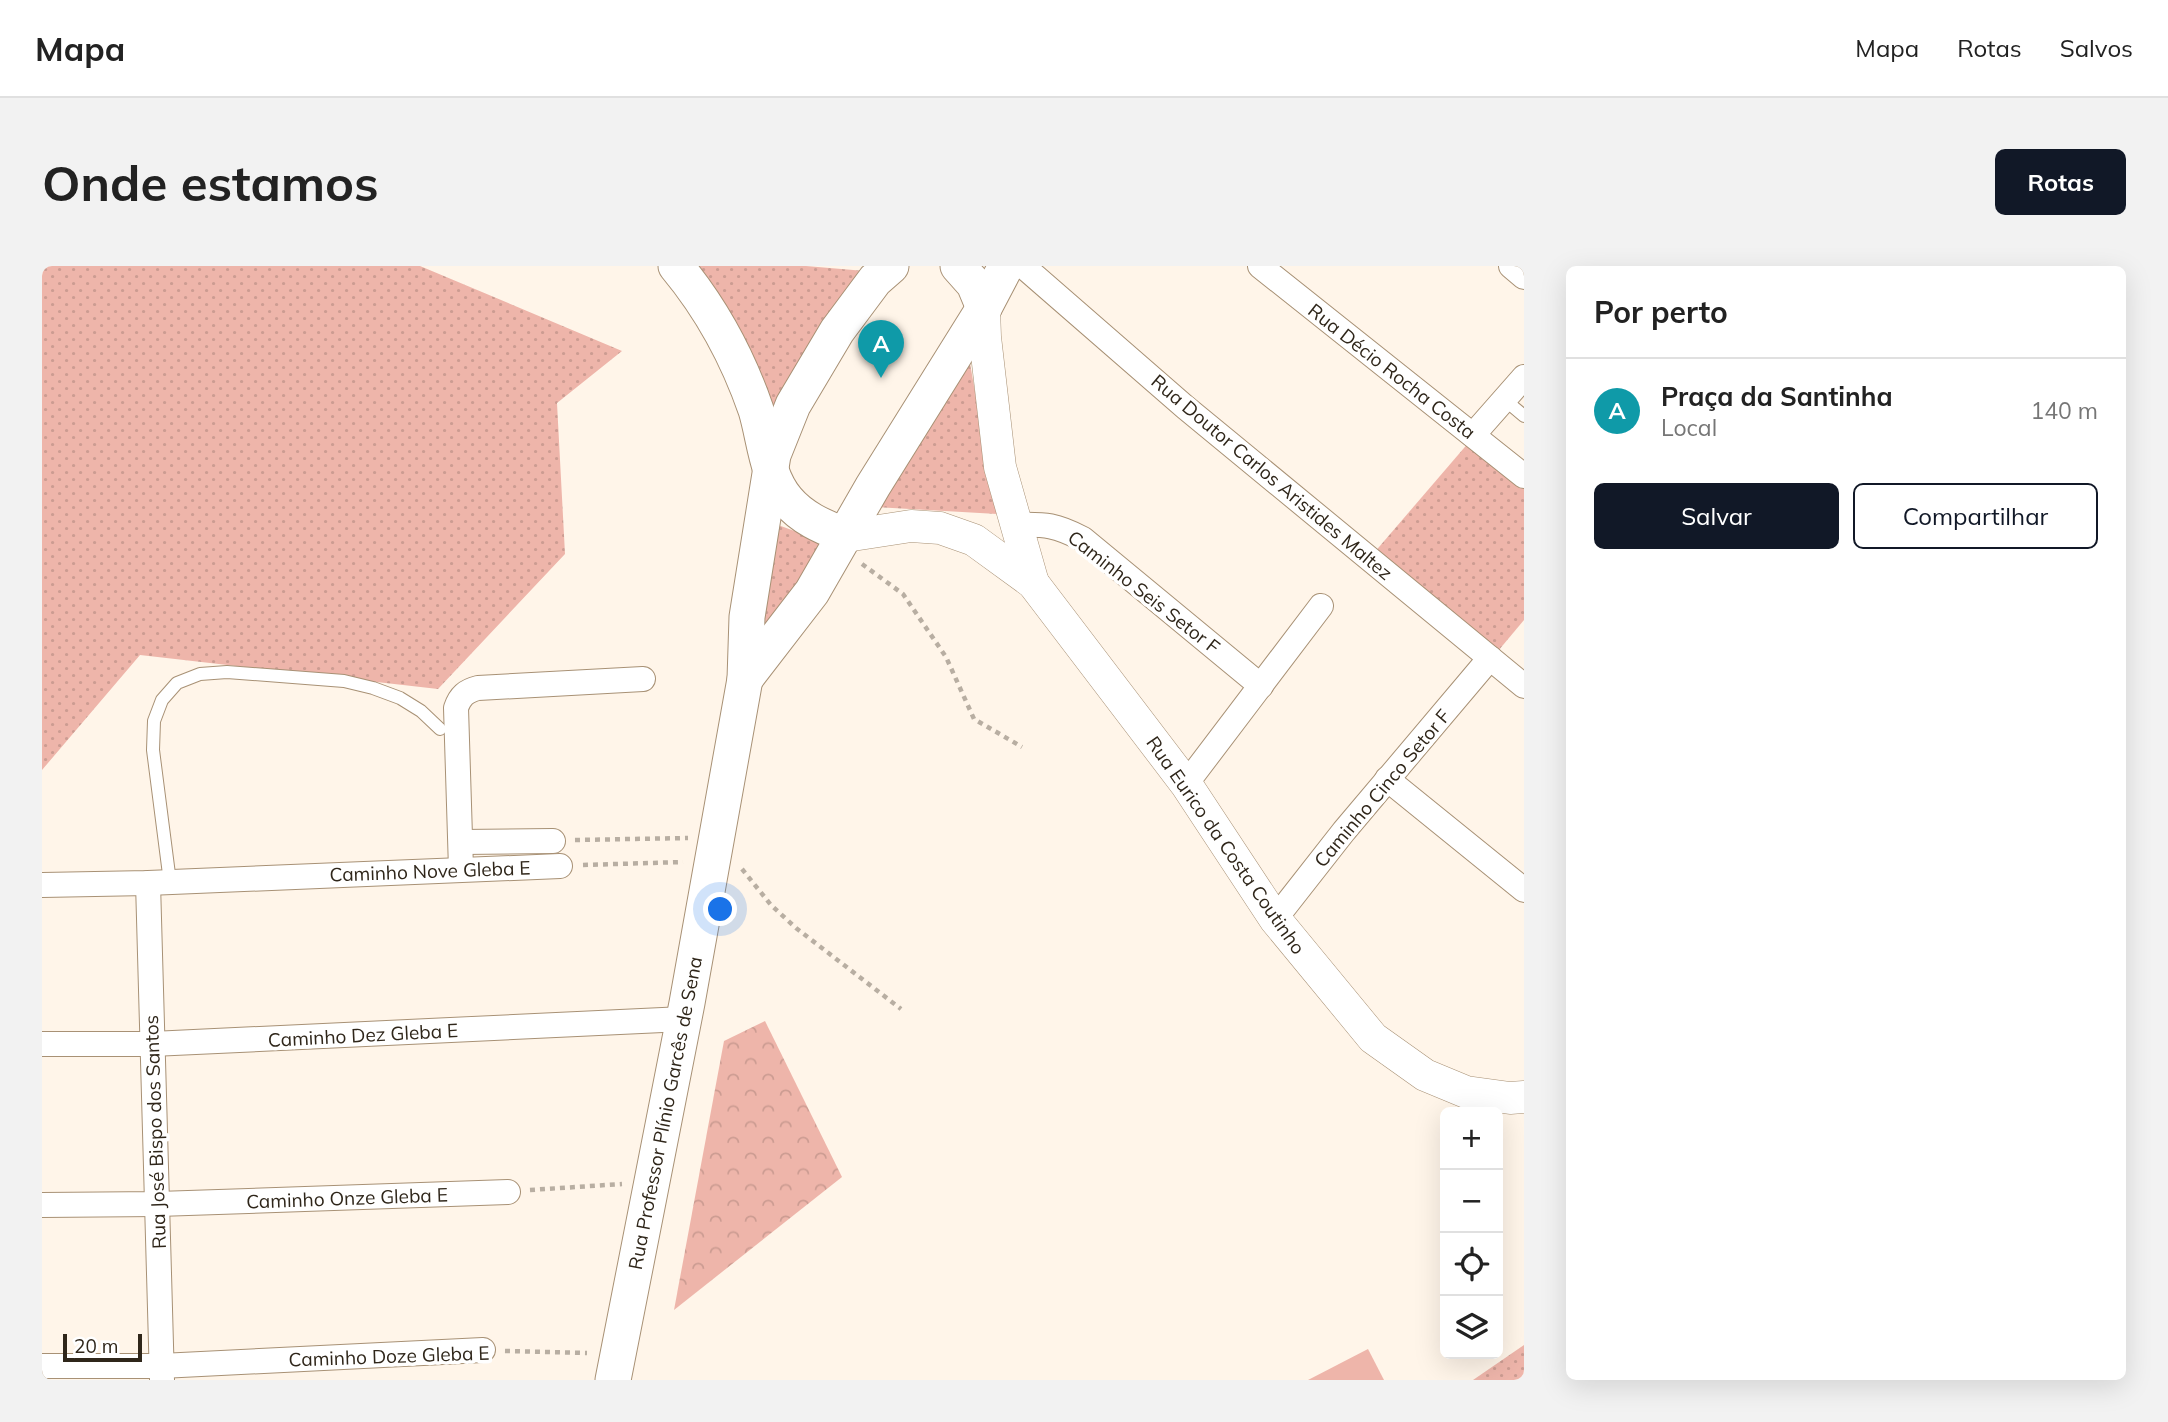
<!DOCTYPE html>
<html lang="pt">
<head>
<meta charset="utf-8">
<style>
	body { margin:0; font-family:Mulish,sans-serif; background:#f2f2f2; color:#222 }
	.controls { position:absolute; right:21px; bottom:21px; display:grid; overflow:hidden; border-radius:10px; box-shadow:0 7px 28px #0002 }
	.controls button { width:63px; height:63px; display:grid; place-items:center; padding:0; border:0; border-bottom:2px solid #e0e0e0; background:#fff; color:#222; font:35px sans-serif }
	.scale { position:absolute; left:21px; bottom:18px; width:79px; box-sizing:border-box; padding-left:7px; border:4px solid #2f261a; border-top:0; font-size:19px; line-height:24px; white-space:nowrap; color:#2f261a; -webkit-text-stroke:5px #fff; paint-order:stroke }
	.you { position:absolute; left:679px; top:644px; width:24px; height:24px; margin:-18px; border:5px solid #fff; border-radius:50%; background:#1a73e8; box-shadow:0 0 0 10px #1a73e833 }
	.badge { display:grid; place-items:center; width:46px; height:46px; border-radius:50%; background:#111827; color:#fff; font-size:23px; font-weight:700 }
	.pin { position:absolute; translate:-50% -58px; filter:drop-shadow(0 2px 4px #0008) }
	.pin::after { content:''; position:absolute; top:37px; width:24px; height:21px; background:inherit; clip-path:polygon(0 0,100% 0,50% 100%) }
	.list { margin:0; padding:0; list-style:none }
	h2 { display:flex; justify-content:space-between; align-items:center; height:91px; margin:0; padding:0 28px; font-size:30px }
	h2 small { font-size:23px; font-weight:400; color:#767676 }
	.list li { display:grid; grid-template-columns:46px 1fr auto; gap:21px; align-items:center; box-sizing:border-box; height:105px; padding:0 28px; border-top:2px solid #e0e0e0 }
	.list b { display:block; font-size:26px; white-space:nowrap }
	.list p { margin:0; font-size:23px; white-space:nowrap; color:#767676 }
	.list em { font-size:23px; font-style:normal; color:#767676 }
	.actions { display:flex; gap:14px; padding:21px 28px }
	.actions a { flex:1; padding:16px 0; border:2px solid #111827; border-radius:10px; text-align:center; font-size:24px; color:#111827 }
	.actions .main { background:#111827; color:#fff }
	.icon { flex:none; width:38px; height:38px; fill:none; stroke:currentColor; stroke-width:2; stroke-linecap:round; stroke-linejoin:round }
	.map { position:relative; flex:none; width:1482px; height:1114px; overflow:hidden; border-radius:10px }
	header { display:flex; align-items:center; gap:42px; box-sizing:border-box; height:98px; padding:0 35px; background:#fff; border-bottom:2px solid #e0e0e0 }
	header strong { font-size:33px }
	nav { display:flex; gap:38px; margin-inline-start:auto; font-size:24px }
	.intro { display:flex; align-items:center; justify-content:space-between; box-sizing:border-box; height:168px; padding:0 42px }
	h1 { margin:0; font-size:49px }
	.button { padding:18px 32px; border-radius:10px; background:#111827; color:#fff; font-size:24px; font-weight:700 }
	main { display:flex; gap:42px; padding:0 42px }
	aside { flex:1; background:#fff; border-radius:10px; box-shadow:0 7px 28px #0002 }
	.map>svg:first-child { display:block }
	.grass { fill:url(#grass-dots) }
	.forest { fill:url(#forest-crowns) }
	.garden { fill:#eeb5aa }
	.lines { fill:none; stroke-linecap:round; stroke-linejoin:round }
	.service-casing { stroke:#a89175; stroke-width:14 }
	.minor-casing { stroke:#a89175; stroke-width:26 }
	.tertiary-casing { stroke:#a89175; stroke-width:33 }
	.secondary-casing { stroke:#a89175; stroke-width:37 }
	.path { stroke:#b8aea2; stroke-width:4.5; stroke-dasharray:5 5; stroke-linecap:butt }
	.service { stroke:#fff; stroke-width:12 }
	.minor { stroke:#fff; stroke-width:24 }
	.tertiary { stroke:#fff; stroke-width:32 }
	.secondary { stroke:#fff; stroke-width:35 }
	.labels { text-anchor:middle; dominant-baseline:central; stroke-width:7; stroke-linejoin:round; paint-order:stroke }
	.street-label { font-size:19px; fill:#2f261a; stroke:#fff }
</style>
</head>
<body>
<header>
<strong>Mapa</strong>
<nav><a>Mapa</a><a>Rotas</a><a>Salvos</a></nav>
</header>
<div class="intro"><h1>Onde estamos</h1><a class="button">Rotas</a></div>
<main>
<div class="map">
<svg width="1482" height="1114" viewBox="0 0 1482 1114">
	<defs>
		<pattern id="grass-dots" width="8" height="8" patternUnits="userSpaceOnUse" patternTransform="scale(1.75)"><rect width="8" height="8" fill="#eeb5aa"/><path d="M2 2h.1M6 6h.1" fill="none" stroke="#cc9c92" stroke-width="1.8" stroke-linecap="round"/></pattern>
		<pattern id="forest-crowns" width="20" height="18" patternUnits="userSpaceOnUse" patternTransform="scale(1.75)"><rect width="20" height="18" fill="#eeb5aa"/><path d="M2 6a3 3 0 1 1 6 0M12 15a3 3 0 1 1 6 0" fill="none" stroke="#cc9c92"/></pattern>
	</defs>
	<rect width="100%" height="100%" fill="#fff5e9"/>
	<g class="grass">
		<polygon points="0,0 378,0 580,85 515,137 523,288 396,423 98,389 0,504"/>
		<polygon points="648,0 764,0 823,5 733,145"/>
		<polygon points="927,92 955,248 833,241"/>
		<polygon points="1434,168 1482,209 1482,354 1451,391 1331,288"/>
		<polygon points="736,259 780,275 716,381"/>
		<polygon points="1482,1079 1482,1114 1431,1114"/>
	</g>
	<polygon class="forest" points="723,755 800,911 632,1044 682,775"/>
	<polygon class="garden" points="1326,1083 1342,1114 1266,1114"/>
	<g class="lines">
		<defs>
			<g id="service">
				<polyline points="1463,134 1482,150"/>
				<polyline points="128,616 111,484 112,455 120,434 135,417 158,408 185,406 302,415 331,422 358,432 379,445 398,463"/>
			</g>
			<g id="minor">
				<polyline points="981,0 1143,141 1482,420"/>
				<polyline points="1218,0 1482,210"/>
				<polyline points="1469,0 1482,11"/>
				<polyline points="1431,169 1482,111"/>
				<path d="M974,259C1004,258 1014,259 1041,273L1219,420"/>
				<polyline points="1345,513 1482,624"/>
				<polyline points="1144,518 1279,340"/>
				<polyline points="419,576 511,575"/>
				<path d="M419,603L414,442C418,430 424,425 436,422L601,413"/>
				<polyline points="106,617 120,1114"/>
				<polyline points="0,619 106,617 518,600"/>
				<polyline points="1233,653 1302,565 1448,392"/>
				<polyline points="0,778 110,778 642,753"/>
				<polyline points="0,939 116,938 466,926"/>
				<polyline points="0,1100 119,1100 441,1084"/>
			</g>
			<g id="tertiary">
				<polyline points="942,42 943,71 958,201 991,317"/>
				<polyline points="804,270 869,260 898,262 932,274 991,317 1144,518 1233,653 1331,772 1383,809 1424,826 1468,832 1482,831"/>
			</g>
			<g id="secondary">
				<path d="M634,0C669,42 696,92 714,144C723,174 724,209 745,234C761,253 782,261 804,270"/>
				<polyline points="916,0 932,18 942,42"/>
				<polyline points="703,413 770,326 831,220 942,42 964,0"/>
				<polyline points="571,1114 645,737 703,413 705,351 731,189 751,139 795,65 833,14 849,0"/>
			</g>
		</defs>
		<use href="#service" class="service-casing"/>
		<use href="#minor" class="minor-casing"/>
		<use href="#tertiary" class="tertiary-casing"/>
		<use href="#secondary" class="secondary-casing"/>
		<g class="path">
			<polyline points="820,298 861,328 904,391 932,453 980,481"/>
			<polyline points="533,574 646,572"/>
			<polyline points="541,599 641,596"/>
			<polyline points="700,603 729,639 754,662 859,743"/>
			<polyline points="488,924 580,918"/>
			<polyline points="463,1085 545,1087"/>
		</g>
		<use href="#service" class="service"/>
		<use href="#minor" class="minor"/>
		<use href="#tertiary" class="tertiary"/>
		<use href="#secondary" class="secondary"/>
	</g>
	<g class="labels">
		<g class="street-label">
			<text transform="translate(1350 105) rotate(38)">Rua Décio Rocha Costa</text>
			<text transform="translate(1230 211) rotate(40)">Rua Doutor Carlos Aristides Maltez</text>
			<text transform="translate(1102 326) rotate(38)">Caminho Seis Setor F</text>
			<text transform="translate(1340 522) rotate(-50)">Caminho Cinco Setor F</text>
			<text transform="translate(1184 579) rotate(55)">Rua Eurico da Costa Coutinho</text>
			<text transform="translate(388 605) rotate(-2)">Caminho Nove Gleba E</text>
			<text transform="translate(321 769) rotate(-3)">Caminho Dez Gleba E</text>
			<text transform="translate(623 847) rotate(-79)">Rua Professor Plínio Garcês de Sena</text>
			<text transform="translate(113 866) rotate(-92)">Rua José Bispo dos Santos</text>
			<text transform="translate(305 932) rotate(-2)">Caminho Onze Gleba E</text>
			<text transform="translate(347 1090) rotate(-2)">Caminho Doze Gleba E</text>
		</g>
	</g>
</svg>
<div class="controls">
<button>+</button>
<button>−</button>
<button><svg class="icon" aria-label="locate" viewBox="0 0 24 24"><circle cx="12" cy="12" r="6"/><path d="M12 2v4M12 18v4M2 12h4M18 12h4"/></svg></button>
<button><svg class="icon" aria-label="layers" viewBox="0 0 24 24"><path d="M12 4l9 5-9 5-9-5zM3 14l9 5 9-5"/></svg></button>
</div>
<div class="scale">20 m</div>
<div class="you"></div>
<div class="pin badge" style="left:839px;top:112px;background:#0f9aa8">A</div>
</div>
<aside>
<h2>Por perto<small></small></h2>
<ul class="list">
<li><span class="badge" style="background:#0f9aa8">A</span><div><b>Praça da Santinha</b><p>Local</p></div><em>140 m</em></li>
</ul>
<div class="actions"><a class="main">Salvar</a><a>Compartilhar</a></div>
</aside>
</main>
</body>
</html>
